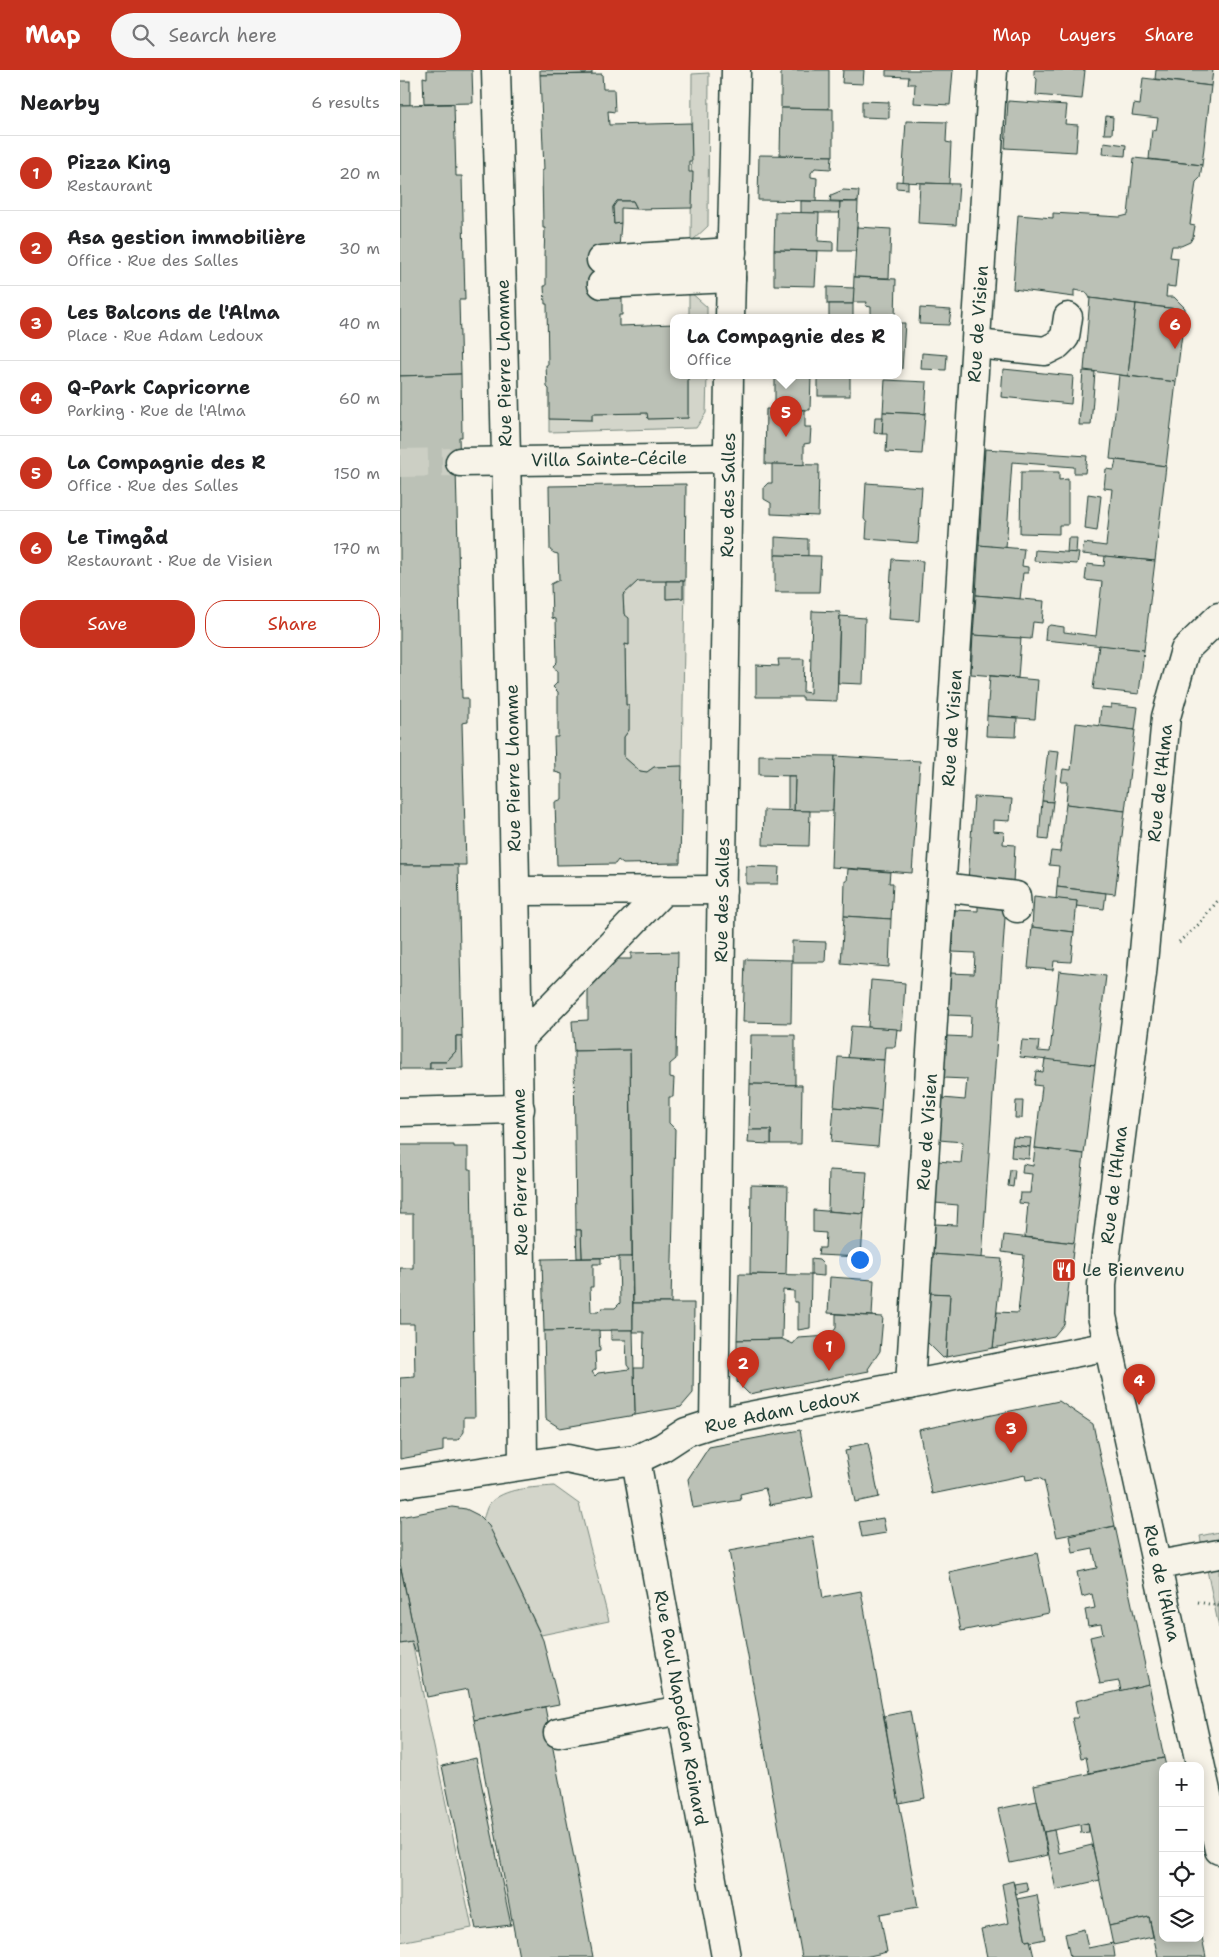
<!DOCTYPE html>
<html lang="en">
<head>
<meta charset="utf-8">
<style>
	body { margin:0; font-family:"Shantell Sans",sans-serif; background:#f6f6f6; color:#202124 }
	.controls { position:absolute; right:15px; bottom:15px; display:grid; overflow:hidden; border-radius:10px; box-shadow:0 2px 12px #0003 }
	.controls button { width:45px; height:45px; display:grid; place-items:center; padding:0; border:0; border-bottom:1px solid #e0e0e0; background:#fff; color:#202124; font:25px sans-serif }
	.you { position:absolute; left:459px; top:1189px; width:18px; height:18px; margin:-12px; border:4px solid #fff; border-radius:50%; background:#1a73e8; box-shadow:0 0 0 8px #1a73e833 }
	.badge { display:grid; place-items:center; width:32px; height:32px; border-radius:50%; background:#c8321e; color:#fff; font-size:16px; font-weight:700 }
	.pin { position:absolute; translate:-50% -41px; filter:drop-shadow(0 1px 2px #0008) }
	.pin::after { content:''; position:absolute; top:26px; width:18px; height:15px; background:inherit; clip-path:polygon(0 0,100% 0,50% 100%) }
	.popup { position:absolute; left:270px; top:244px; width:232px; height:65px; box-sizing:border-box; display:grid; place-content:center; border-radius:10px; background:#fff; filter:drop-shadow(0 1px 4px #0005); font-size:16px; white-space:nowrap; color:#757577 }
	.popup b { font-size:19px; color:#202124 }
	.popup::after { content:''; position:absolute; left:50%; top:100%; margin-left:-10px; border:10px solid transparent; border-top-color:#fff }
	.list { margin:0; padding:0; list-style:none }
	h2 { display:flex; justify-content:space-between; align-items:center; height:65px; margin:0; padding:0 20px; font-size:21px }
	h2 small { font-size:16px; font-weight:400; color:#757577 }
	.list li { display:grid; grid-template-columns:32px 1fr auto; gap:15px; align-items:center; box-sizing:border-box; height:75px; padding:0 20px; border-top:1px solid #e0e0e0 }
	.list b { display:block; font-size:19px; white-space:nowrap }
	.list p { margin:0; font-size:16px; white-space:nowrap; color:#757577 }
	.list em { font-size:16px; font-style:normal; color:#757577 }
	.actions { display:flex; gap:10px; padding:15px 20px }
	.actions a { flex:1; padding:11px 0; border:1px solid #c8321e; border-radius:20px; text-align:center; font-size:18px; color:#c8321e }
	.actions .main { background:#c8321e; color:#fff }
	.icon { flex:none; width:28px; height:28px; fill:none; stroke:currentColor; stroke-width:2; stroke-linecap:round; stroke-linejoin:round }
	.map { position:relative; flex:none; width:819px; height:1887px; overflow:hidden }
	header { display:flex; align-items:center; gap:30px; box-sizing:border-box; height:70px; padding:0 25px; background:#c8321e; color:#fff }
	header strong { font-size:24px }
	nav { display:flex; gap:28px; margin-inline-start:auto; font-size:18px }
	.search { width:350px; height:45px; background:#f6f6f6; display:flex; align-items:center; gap:12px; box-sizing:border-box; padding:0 18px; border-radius:28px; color:#757577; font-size:19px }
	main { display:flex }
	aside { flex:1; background:#fff }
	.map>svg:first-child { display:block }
	.green { fill:#d3d5ca; stroke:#79897f }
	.building { fill:#bbc1b6; stroke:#1f3d34 }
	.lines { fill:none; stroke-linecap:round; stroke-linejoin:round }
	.minor-tunnel { stroke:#cccfc4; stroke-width:28; stroke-dasharray:28 14; stroke-linecap:butt }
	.minor-casing { stroke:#1f3d34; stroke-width:31 }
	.path { stroke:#1f3d34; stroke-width:3; stroke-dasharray:1 4; stroke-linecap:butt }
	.minor { stroke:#f7f3e8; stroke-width:28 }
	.labels { text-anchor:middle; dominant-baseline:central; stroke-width:4; stroke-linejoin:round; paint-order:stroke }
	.street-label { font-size:18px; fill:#1f3d34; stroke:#f7f3e8 }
	.poi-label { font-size:18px; fill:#1f3d34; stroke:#f7f3e8; text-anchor:start }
</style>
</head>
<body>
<header>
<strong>Map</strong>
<div class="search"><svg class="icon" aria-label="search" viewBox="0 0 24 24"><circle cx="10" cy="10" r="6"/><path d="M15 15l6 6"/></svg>Search here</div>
<nav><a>Map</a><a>Layers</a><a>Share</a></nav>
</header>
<main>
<aside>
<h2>Nearby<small>6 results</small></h2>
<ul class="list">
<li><span class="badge">1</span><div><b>Pizza King</b><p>Restaurant</p></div><em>20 m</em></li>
<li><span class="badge">2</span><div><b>Asa gestion immobilière</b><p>Office · Rue des Salles</p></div><em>30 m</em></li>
<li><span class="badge">3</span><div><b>Les Balcons de l'Alma</b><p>Place · Rue Adam Ledoux</p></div><em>40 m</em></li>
<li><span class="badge">4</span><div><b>Q-Park Capricorne</b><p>Parking · Rue de l'Alma</p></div><em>60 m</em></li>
<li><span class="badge">5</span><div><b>La Compagnie des R</b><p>Office · Rue des Salles</p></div><em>150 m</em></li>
<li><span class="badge">6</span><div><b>Le Timgåd</b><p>Restaurant · Rue de Visien</p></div><em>170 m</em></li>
</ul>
<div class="actions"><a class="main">Save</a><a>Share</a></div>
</aside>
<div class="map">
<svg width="819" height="1887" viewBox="0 0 819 1887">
	<rect width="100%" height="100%" fill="#f7f3e8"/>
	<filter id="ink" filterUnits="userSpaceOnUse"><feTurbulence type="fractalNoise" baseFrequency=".02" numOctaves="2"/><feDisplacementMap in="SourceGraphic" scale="10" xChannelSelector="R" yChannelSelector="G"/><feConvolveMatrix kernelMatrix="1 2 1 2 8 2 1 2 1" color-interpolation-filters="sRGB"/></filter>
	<g filter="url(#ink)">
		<g class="green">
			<polygon points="309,3 308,156 291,172 292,4"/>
			<polygon points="289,221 307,237 307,248 289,248"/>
			<polygon points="288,306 307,306 306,343 296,358 149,362 149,349 192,350 192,344 247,343 248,349 288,348"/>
			<polygon points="238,511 266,511 266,529 283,528 283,511 285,511 282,696 254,697 247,702 240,701 224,687 224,667 229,660 229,635 226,635 225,574 229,575 224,544 223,525"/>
			<path d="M154,1416L179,1434L209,1551L141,1565L94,1466L83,1449C85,1445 86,1438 89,1434C105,1417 132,1418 154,1416Z"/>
			<polygon points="819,1462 819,1558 800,1466"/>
			<polygon points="12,1572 72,1858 0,1872 0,1574"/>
		</g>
		<g class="building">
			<polygon points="27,0 72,0 73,33 24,34 23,7 27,8"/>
			<polygon points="140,0 192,0 192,4 140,5"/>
			<polygon points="381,0 429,0 429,39 381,38"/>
			<polygon points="443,0 464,0 463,14 442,13"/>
			<polygon points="486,0 553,0 550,35 514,33 515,14 508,14 509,7 486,6"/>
			<polygon points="634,0 685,0 682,29 636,25 637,9 634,6"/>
			<polygon points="756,0 813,0 811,16 755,9"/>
			<polygon points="202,4 203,19 214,19 215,42 208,41 209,55 291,53 292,91 289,91 289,102 293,102 292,138 237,139 233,131 217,131 213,137 214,154 221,153 219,177 222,225 222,245 219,245 219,256 274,254 274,306 288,306 288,348 248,349 247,343 192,344 192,350 149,349 149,319 147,317 146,295 148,295 147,234 145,234 144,216 146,216 146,186 144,186 145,158 143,158 142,100 144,100 140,5"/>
			<polygon points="743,8 811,16 802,95 749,89 752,60 756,61 758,48 732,45 734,34 740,35"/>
			<rect x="0" y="11" width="10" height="24"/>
			<polygon points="462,31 489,32 489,48 462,47"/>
			<polygon points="608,31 667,35 665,54 678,55 676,82 605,78"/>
			<polygon points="54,34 56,106 62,106 65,230 59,230 61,304 0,306 0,35"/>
			<polygon points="381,38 433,39 433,86 380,85"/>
			<polygon points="706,46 713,47 712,64 704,64"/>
			<polygon points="506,51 547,52 546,72 551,73 549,114 502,112"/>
			<polygon points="704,72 726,75 725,86 703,84"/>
			<polygon points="359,85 432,86 431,99 415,98 411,103 411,107 417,108 416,131 358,130"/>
			<polygon points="734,88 802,95 800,108 796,112 790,155 795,156 793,167 790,172 781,176 772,176 770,187 778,188 775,217 767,216 766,227 774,227 785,238 785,240 690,228 686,222 674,220 674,227 613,219 618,145 653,148 653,143 720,147 728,145"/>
			<polygon points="496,111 508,112 508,119 496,118"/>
			<polygon points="520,113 559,114 556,155 518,153"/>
			<polygon points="443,120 459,121 458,132 430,131 431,125"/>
			<polygon points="217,131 233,131 237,139 221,138 221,153 214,154 213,137"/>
			<polygon points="401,131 440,132 440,143 401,143"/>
			<polygon points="440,132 458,132 456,181 438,181"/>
			<polygon points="375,142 419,143 418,171 433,172 433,181 374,180"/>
			<polygon points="457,157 491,159 489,208 454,207"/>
			<polygon points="374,180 417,181 415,216 374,215"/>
			<polygon points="454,207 496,209 495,248 471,248 471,237 466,236 467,232 453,232"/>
			<polygon points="427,217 454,218 453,234 427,234"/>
			<polygon points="690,228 736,234 728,306 684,300"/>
			<rect x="429" y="234" width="24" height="14"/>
			<polygon points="736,234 785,240 776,312 728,306"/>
			<polygon points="520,238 551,240 549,255 519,254"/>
			<polygon points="498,253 505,253 502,299 498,299"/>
			<polygon points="522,283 547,285 546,300 521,299"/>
			<polygon points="603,299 673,306 671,334 601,327"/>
			<polygon points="683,301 695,302 691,355 679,355"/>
			<polygon points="61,304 62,367 59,367 60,399 56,399 62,628 68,628 68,652 62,653 66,795 0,795 0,306"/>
			<polygon points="719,305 776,312 766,396 710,389"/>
			<polygon points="375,306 411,306 410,340 375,339"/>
			<rect x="418" y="306" width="32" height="20"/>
			<polygon points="485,310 527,312 525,344 483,342"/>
			<polygon points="366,339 405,340 405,357 411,357 410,373 404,374 404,395 365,394"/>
			<polygon points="483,342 525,344 522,384 486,382 487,364 482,364"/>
			<polygon points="475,347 483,347 482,364 474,363"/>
			<polygon points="585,379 687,386 685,403 674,403 674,397 612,392 606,478 579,475"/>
			<polygon points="716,390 766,396 755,491 682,484 684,473 706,476 712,419 704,418 706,399 714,400"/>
			<polygon points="372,394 419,395 418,446 371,444 371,433 364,429 364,417 368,413 372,413"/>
			<polygon points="621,402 659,402 659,410 668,409 668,455 659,455 659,464 620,463"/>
			<polygon points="466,413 522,417 518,473 466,469 467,453 464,449"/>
			<polygon points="286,414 285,511 238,511 223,525 224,544 229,548 229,575 225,574 226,635 229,635 229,660 224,667 224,687 240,701 247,702 254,697 282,696 280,793 223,794 218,790 215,794 157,795 155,732 162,729 162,704 155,702 154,667 158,667 158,622 153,617 157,613 157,602 153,596 157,592 156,549 152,548 151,514 159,510 158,484 154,483 150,480 149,416"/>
			<polygon points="688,424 701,426 697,461 685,459"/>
			<polygon points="375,467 408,469 408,486 375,485"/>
			<polygon points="668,468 677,468 676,483 667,483"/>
			<polygon points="579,475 624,479 622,496 628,497 628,503 623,503 620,529 576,525"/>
			<polygon points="635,480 679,483 677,494 634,491"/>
			<polygon points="375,485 421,486 419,522 375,522"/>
			<polygon points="705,486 755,491 744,580 645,570 646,558 650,555 664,557 664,562 696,566 702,512 685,510 687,494 704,496"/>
			<polygon points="492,489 523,491 519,551 488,549"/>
			<polygon points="266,511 283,511 283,528 266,529"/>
			<polygon points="576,525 644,531 642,553 633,552 631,569 573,565"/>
			<polygon points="412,541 440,542 437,631 403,630 403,627 356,627 356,595 379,596 378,589 404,589 403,622 410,623"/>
			<polygon points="440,546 465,548 463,614 438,613"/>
			<polygon points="573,565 621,568 618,608 571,604"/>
			<polygon points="699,575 744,580 739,624 693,619"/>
			<polygon points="590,606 638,610 635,649 587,646"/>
			<polygon points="711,634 738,637 735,660 699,656 701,637 711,638"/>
			<polygon points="587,646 617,648 616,667 586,666"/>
			<polygon points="676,653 735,660 725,741 666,734 668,712 661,712 663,699 671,700"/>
			<polygon points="648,680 659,681 653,732 642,731"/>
			<polygon points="359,685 435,686 433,741 394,741 395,706 359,705"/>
			<polygon points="435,686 520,691 512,803 431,797"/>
			<polygon points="388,706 395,706 394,741 388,741"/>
			<polygon points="574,727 612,729 610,751 593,750 593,761 604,762 603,774 615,775 613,813 568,810"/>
			<polygon points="642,731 653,732 648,770 639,769"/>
			<polygon points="666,734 725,741 715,824 657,817 659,796 649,795 651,781 660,782"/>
			<polygon points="364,740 410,741 409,776 363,775"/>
			<polygon points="0,795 58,795 62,966 56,966 56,981 46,992 30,992 30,999 0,999"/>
			<polygon points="346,796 379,797 378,814 346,814"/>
			<polygon points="448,799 490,802 489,813 493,813 491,849 444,846 445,811 447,811"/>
			<polygon points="657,817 706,823 704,839 676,836 677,831 656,829"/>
			<polygon points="634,826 677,831 674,862 632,857"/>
			<polygon points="578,831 606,833 582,1188 532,1184 534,1154 557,1155 558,1135 535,1133 538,1091 561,1093 563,1072 539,1070 542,1028 565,1030 567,1009 543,1008 546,966 570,967 571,946 547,945 550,903 574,904 575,883 552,882 555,840 578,841"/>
			<polygon points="444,846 491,849 489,897 441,893"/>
			<polygon points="632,857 674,862 671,892 654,891 653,900 628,898"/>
			<polygon points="392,871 426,872 425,892 392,892"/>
			<polygon points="278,882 276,989 270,994 270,1007 274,1008 273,1027 269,1027 269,1053 275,1059 271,1233 233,1233 230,980 174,981 172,951 188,950 188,907 205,889 231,889 231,883"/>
			<polygon points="345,889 392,890 391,953 343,952"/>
			<polygon points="659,901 706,906 695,995 620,987 622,970 639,971 638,981 650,982"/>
			<polygon points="471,910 505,913 502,960 468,957"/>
			<polygon points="451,956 497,959 495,977 485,977 484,990 448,988"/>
			<polygon points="351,965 395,965 395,1015 350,1014"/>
			<polygon points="56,966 62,966 63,998 30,999 30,992 46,992 56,981"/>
			<polygon points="230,980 232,1187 182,1188 181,1160 176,1160 174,981"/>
			<polygon points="438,987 484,990 481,1041 434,1037"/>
			<polygon points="645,989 695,995 684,1084 635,1078 642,1016 634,1015 636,1001 643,1002"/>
			<polygon points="350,1014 402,1015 401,1074 371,1074 371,1060 349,1060"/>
			<polygon points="616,1031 623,1031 622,1048 615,1048"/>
			<polygon points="434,1037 481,1041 478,1076 431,1072"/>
			<polygon points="349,1060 371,1060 371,1074 348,1073"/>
			<polygon points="613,1067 631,1068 630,1077 612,1075"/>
			<polygon points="0,1075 54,1075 54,1077 68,1077 68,1099 71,1099 75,1347 64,1347 64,1362 58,1370 43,1370 43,1381 0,1389 0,1308 15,1307 14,1254 0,1254 0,1198 13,1198 13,1144 0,1144"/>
			<polygon points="612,1075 630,1077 629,1089 611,1087"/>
			<polygon points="635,1078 684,1084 674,1173 625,1167 628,1134 619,1133 620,1123 630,1123 632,1104 622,1103 623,1094 633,1096"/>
			<polygon points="429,1100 467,1102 464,1144 428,1141"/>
			<polygon points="610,1100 615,1100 613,1117 608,1116"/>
			<polygon points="351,1115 388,1116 386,1205 350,1204"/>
			<polygon points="413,1140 464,1144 461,1187 418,1185 419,1178 425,1178 426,1163 413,1162"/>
			<polygon points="176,1160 181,1160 182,1188 177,1188"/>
			<polygon points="604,1165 674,1173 664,1254 654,1266 593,1278 597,1242 618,1243 624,1185 602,1182"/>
			<polygon points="532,1184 602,1189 593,1278 546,1287 550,1224 529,1223"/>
			<polygon points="219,1187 232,1187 233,1260 144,1261 142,1189 201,1188 201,1194 193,1194 193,1217 190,1217 191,1242 198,1242 202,1238 215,1238 220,1233"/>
			<polygon points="411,1189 419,1190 424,1195 424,1206 411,1205"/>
			<polygon points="339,1204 411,1205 410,1258 398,1260 398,1232 394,1232 394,1221 383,1220 382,1269 337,1270"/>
			<polygon points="430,1207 474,1210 472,1246 428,1243"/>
			<polygon points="529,1223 550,1224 546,1287 543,1288 526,1271"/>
			<polygon points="233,1233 294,1233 293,1323 281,1337 235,1345 234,1298 243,1298 244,1262 233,1262"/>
			<polygon points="436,1244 483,1247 480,1281 468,1299 469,1301 349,1324 337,1312 337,1270 382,1269 393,1274 398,1268 430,1266 436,1258"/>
			<polygon points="199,1260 200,1281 195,1282 196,1299 192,1302 195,1306 198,1303 230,1299 227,1295 226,1270 211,1270 211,1260 233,1260 235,1345 160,1358 146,1349 144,1261"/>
			<polygon points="659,1331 693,1354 715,1456 657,1467 644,1411 639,1408 626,1410 625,1405 532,1424 519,1360"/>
			<polygon points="400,1360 413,1427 370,1435 365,1418 340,1424 341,1430 293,1438 288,1409 309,1377"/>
			<polygon points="468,1373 479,1427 455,1432 445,1381 450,1380 449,1377"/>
			<polygon points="52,1437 66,1439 78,1445 89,1456 94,1466 143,1570 159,1634 74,1650 68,1619 27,1627 0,1493 0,1447"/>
			<polygon points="483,1448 486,1463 462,1467 459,1452"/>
			<polygon points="715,1456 749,1614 721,1621 719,1611 700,1614 690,1567 703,1564 701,1554 688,1556 685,1540 695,1538 692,1524 682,1527 677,1502 697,1498 693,1479 673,1483 670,1466"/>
			<polygon points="413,1466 423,1528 461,1521 518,1837 480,1844 487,1882 465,1887 402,1887 329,1481"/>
			<polygon points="637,1483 649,1543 561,1561 549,1502"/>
			<polygon points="0,1499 1,1499 18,1581 15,1581 12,1572 0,1574"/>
			<polygon points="749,1614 764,1688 689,1703 686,1687 681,1688 672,1648 678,1648 675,1631"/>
			<polygon points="145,1637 193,1887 119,1887 74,1650"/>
			<polygon points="510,1641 525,1728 499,1733 484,1646"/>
			<polygon points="76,1688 111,1855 76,1859 42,1696"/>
			<polygon points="764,1688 766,1696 763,1696 763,1868 800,1868 800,1858 806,1887 758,1887 749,1847 709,1856 688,1753 644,1762 637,1731 634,1715"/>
			<polygon points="637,1731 648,1785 610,1793 598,1739"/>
			<polygon points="688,1753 689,1762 681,1763 680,1755"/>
			<polygon points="654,1760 659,1783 692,1775 700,1810 656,1820 644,1762"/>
			<polygon points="613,1811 626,1871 630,1870 634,1887 587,1887 581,1859 609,1853 602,1814"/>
			<polygon points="626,1812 628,1821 616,1824 614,1814"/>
			<polygon points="637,1825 645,1869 631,1872 630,1870 626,1871 617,1829"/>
			<polygon points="749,1847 753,1867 713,1875 709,1856"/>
			<polygon points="684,1859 688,1878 713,1873 715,1887 670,1887 665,1864"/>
		</g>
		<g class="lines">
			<polyline class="minor-tunnel" points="0,393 60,392"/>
			<defs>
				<g id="minor">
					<path d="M96,0C109,465 119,930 123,1395"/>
					<polyline points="201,190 332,182"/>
					<polyline points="202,214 331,208"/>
					<polyline points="330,248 336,0"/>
					<polyline points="577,274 645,281 657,275 665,267 668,247"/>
					<polyline points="60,392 328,388"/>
					<polyline points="819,547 785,580 766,647 742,903 702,1214 702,1246 819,1780"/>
					<polyline points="542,817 616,826 617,838"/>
					<polyline points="116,821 322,820"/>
					<polyline points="118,971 264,820"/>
					<polyline points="0,1042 120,1039"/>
					<polyline points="510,1315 593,0"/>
					<polyline points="314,1353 329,306"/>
					<polyline points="236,1390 326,1887"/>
					<polyline points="0,1414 167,1389 195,1395 236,1390 263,1377 286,1362 314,1353 709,1276"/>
					<polyline points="758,1495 819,1484"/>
					<polyline points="158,1663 281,1640"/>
				</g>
			</defs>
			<use href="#minor" class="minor-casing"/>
			<g class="path">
				<polyline points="779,872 799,854 819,829"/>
				<polyline points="798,1532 819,1536"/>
			</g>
			<use href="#minor" class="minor"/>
		</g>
	</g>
	<defs>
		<symbol id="restaurant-square" viewBox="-11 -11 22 22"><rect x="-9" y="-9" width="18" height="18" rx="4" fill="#c8321e" stroke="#f7f3e8"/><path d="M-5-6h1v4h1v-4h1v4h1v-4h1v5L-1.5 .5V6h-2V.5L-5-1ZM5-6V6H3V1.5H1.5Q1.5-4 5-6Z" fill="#fff"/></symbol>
	</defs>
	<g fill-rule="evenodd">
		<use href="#restaurant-square" x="650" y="1186" width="28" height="28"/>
	</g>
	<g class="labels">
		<g class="street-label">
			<text transform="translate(578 254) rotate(-86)">Rue de Visien</text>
			<text transform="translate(104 293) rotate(-91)">Rue Pierre Lhomme</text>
			<text transform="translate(209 389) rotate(-1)">Villa Sainte-Cécile</text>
			<text transform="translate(328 425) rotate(-89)">Rue des Salles</text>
			<text transform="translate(552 658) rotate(-86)">Rue de Visien</text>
			<text transform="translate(113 698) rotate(-91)">Rue Pierre Lhomme</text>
			<text transform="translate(760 713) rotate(-84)">Rue de l'Alma</text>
			<text transform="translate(322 830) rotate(-89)">Rue des Salles</text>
			<text transform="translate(527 1062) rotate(-86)">Rue de Visien</text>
			<text transform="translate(120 1102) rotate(-91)">Rue Pierre Lhomme</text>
			<text transform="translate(714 1115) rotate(-83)">Rue de l'Alma</text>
			<text transform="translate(382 1341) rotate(-12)">Rue Adam Ledoux</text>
			<text transform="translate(762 1513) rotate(78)">Rue de l'Alma</text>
			<text transform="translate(281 1638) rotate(80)">Rue Paul Napoléon Roinard</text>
		</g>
		<g class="poi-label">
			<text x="682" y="1200">Le Bienvenu</text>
		</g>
	</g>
</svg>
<div class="controls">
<button>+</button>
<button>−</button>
<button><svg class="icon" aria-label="locate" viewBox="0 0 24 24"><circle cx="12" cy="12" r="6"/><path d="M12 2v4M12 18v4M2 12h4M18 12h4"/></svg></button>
<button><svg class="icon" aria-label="layers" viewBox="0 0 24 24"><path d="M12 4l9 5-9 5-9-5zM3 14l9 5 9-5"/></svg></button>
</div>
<div class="you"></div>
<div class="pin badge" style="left:429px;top:1301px">1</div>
<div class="pin badge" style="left:343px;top:1318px">2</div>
<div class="pin badge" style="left:611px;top:1383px">3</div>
<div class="pin badge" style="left:739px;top:1335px">4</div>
<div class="pin badge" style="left:386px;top:367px">5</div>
<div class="popup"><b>La Compagnie des R</b>Office</div>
<div class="pin badge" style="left:775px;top:279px">6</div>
</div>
</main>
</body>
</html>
